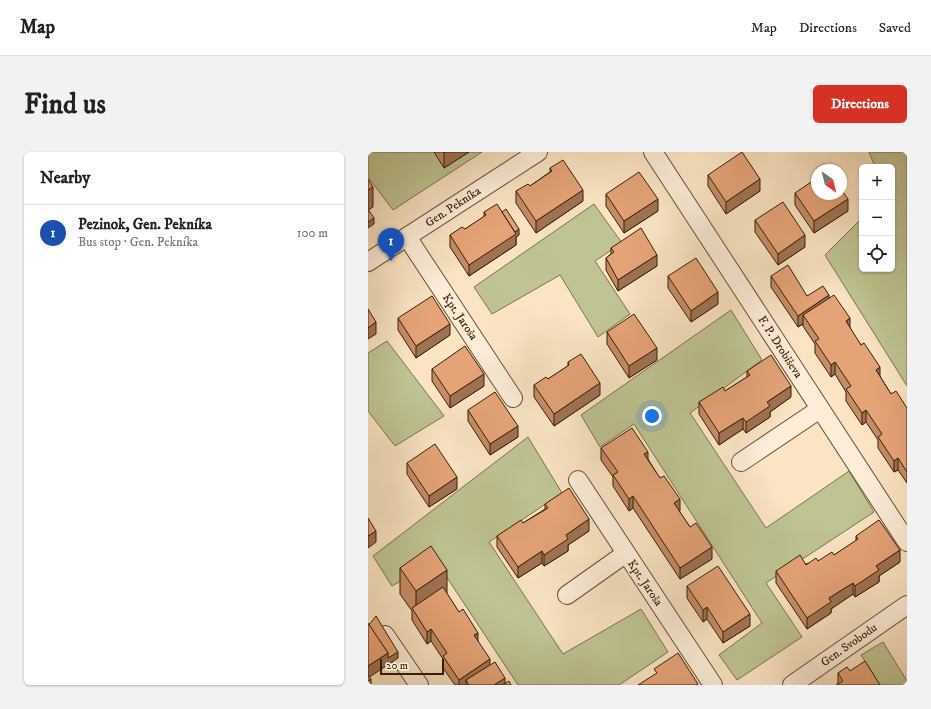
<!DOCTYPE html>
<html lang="en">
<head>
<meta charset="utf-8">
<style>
	body { margin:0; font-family:"IM FELL DW Pica",serif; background:#f2f2f2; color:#222 }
	.controls { position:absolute; right:12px; top:12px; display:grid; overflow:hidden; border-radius:6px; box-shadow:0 1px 3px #0004 }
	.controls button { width:36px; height:36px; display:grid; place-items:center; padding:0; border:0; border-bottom:1px solid #e0e0e0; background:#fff; color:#222; font:20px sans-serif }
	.compass { position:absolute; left:443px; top:12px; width:36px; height:36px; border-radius:50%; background:#fff; box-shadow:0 1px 3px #0004; rotate:145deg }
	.scale { position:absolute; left:12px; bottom:10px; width:64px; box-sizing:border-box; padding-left:4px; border:2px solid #352005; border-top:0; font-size:11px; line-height:14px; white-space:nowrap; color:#352005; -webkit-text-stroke:3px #fcedd9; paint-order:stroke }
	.you { position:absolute; left:284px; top:264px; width:14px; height:14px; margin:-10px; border:3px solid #fff; border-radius:50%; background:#1a73e8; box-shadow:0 0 0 6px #1a73e833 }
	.badge { display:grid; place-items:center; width:26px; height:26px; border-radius:50%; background:#d93025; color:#fff; font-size:13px; font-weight:700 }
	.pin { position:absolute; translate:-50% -33px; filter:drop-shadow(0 1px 2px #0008) }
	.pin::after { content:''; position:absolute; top:21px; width:14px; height:12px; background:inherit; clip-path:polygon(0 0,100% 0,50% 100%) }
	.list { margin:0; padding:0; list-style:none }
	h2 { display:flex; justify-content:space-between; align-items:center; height:52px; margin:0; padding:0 16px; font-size:17px }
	h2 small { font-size:13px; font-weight:400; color:#767676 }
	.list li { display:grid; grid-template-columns:26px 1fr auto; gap:12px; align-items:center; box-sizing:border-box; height:56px; padding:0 16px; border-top:1px solid #e0e0e0 }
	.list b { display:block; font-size:15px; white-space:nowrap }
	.list p { margin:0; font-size:13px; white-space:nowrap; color:#767676 }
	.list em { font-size:13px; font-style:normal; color:#767676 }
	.icon { flex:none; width:22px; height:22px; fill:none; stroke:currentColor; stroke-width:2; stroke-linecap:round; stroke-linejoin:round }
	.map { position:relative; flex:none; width:539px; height:533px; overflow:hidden; border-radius:6px }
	header { display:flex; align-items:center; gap:24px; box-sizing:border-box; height:56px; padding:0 20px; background:#fff; border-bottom:1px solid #e0e0e0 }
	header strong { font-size:19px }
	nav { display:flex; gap:22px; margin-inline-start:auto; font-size:14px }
	.intro { display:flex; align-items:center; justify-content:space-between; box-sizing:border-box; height:96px; padding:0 24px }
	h1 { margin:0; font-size:28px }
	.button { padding:10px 18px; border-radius:6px; background:#d93025; color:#fff; font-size:14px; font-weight:700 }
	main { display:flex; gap:24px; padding:0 24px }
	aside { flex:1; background:#fff; border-radius:6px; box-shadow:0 1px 3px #0004 }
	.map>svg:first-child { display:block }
	.green { fill:#c0c493; stroke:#7a724c }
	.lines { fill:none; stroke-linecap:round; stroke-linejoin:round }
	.street-casing { stroke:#665135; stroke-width:20 }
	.street { stroke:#fcedd9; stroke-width:18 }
	.wall { fill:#c58c67; stroke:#352005 }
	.shaded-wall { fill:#a07254; stroke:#352005 }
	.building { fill:#e5a378; stroke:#352005 }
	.labels { text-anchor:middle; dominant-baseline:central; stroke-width:3; stroke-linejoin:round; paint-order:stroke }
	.street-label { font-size:12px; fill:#352005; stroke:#fcedd9 }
</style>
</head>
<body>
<header>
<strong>Map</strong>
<nav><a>Map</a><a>Directions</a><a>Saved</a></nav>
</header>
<div class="intro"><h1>Find us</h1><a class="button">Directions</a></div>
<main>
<aside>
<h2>Nearby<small></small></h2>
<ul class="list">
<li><span class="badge" style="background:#1a4fb4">1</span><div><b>Pezinok, Gen. Pekníka</b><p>Bus stop · Gen. Pekníka</p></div><em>100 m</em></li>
</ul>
</aside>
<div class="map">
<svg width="539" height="533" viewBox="0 0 539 533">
	<rect width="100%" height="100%" fill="#fae4c4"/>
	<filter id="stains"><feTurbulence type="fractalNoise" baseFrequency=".005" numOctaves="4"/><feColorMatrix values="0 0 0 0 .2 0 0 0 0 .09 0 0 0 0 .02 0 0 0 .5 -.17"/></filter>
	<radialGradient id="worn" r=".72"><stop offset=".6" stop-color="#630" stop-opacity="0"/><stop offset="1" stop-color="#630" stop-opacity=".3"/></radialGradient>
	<g class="green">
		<polygon points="0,0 114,0 25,58 0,25"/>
		<polygon points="501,0 539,0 539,234 457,103 494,66 494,117 524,117 524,15 507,15"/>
		<polygon points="226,52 254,91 227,109 262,162 230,185 192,123 124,162 106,135"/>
		<polygon points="363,158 394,208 322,261 398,376 481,319 506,360 398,431 434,485 369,528 351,503 394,471 266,272 232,295 213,263"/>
		<polygon points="19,189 76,264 27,294 0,259 0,201"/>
		<polygon points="160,285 194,341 121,390 195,502 273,457 300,500 251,533 150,533 68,409 24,434 5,404"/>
		<polygon points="515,490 539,529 539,533 512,533 493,503"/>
	</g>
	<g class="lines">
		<defs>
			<g id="street">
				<polyline points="285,0 539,390"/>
				<polyline points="40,84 45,94 145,246"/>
				<polyline points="0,110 170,0"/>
				<polyline points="373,310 452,257"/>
				<polyline points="210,328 345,533"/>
				<polyline points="199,443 257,402"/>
				<polyline points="17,483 51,533"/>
				<polyline points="424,533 539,453"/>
			</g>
		</defs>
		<use href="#street" class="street-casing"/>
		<use href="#street" class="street"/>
	</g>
	<g class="wall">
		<polygon points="66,0 101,0 76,16"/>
		<polygon points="182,16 215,49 168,81 148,51 148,39 162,34 182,20"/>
		<polygon points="340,23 392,39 358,62 340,34"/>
		<polygon points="427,41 480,59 446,81 427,53"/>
		<polygon points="238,42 290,59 256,81 238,54"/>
		<polygon points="116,60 134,60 151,83 148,85 148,93 101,124 82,95 82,83 97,77 116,65"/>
		<polygon points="387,68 437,95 410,113 387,80"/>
		<polygon points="243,96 289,114 250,139 238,118 238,106 243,102"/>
		<polygon points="300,124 350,152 323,170 300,136"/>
		<polygon points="403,124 439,144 461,146 482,176 523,242 539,256 539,331 530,318 526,320 510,296 510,288 498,270 494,273 478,249 478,240 467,222 463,225 447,201 447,192 435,174 435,172 430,175 403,135"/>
		<polygon points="30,166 82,183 48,206 30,178"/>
		<polygon points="239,180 289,208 261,226 239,192"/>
		<polygon points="200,210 232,243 186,274 166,245 166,233 180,227 200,214"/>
		<polygon points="64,217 116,234 82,256 64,229"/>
		<polygon points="379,219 423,245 402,260 402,265 378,281 375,277 351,293 331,262 331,250 357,239 379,225"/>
		<polygon points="100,258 150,285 122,303 100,269"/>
		<polygon points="233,296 280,307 312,359 311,359 344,407 312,427 265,356 261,359 245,334 245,325 233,308"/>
		<polygon points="39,311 89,337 61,355 39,322"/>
		<polygon points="177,352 221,379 200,393 200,399 176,414 174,411 150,426 129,395 129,384 155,371 177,357"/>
		<polygon points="488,384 532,410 511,424 511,430 487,445 485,442 463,457 463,461 439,477 408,431 408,419 450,409 466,403 488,389"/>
		<polygon points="32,416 79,442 110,490 122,513 137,531 143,533 87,533 75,516 75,507 63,489 59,492 44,468 44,459 32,442"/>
		<polygon points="319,434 382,474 355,491 339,467 335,470 319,446"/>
		<polygon points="482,519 512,533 470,532 470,521"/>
	</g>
	<g class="shaded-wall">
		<polygon points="76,0 101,0 76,16"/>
		<polygon points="392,27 392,39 358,62 358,50"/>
		<polygon points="5,35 5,55 0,58 0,38"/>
		<polygon points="215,38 215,49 168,81 168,69"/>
		<polygon points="290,47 290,59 256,81 256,69"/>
		<polygon points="480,47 480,59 446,81 446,69"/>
		<polygon points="6,66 6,72 0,76 0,70"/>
		<polygon points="151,77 151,83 148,85 148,93 101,124 101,113"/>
		<polygon points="437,83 437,95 410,113 410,102"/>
		<polygon points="289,103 289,114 250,139 250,128"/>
		<polygon points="350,140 350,152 323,170 323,159"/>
		<polygon points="461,143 461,154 435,163 435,172 430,175 430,164"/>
		<polygon points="482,166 482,178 478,169"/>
		<polygon points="8,170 8,182 0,187 0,176"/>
		<polygon points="82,172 82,183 48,206 48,194"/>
		<polygon points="289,196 289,208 261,226 261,214"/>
		<polygon points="467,210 467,222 463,225 463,213"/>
		<polygon points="512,215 512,226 508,218"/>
		<polygon points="116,222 116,234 82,256 82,244"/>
		<polygon points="232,231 232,243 186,274 186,262"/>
		<polygon points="423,234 423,245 402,260 402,265 378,281 378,270 399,250"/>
		<polygon points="498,258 498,270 494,273 494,261"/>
		<polygon points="375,266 375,277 351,293 351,281"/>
		<polygon points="150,274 150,285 122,303 122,292"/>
		<polygon points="280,300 280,311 276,302"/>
		<polygon points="530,306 530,318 526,320 526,309"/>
		<polygon points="89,325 89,337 61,355 61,344"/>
		<polygon points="265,344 265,356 261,359 261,347"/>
		<polygon points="312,347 312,359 306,363 306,351"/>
		<polygon points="221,367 221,379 200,393 200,399 176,414 176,403 198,383"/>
		<polygon points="8,379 8,390 0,396 0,384"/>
		<polygon points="344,395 344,407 312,427 312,416"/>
		<polygon points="532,398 532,410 511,424 511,430 487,445 487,434 508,414"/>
		<polygon points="174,399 174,411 150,426 150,415"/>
		<polygon points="79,418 79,444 48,462 48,439"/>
		<polygon points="485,431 485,442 463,457 463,461 439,477 439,466 461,446"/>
		<polygon points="339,455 339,467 335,470 335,458"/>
		<polygon points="382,462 382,474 355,491 355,480"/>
		<polygon points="63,477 63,489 59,492 59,480"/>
		<polygon points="110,481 110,492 106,483"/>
		<polygon points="30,500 30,506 0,526 0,514 20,501"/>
		<polygon points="122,507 122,519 98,528 98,533 91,533 91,528"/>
		<polygon points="137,526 137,533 126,533"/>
		<polygon points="3,527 3,533 0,533 0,529"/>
	</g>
	<g class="building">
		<polygon points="374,0 392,27 358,50 340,23"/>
		<polygon points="195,8 215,38 168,69 148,39 160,32 162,34 184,19 182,16"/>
		<polygon points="271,20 290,47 256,69 238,42"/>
		<polygon points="449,26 449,42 473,42 473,37 480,47 446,69 427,41"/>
		<polygon points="0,27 5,35 0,38"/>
		<polygon points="415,50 437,83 410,102 387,68"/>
		<polygon points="129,52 148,82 101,113 82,83 94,75 97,77 118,63 116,60"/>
		<polygon points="0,57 6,66 0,70"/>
		<polygon points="138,57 151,77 147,80 134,60"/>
		<polygon points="273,76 289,103 250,128 238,106 246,100 243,96"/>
		<polygon points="328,106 350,140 323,159 300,124"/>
		<polygon points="420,113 439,144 455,134 461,143 430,164 403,124"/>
		<polygon points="466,143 482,166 478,169 493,193 496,191 512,215 508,218 523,242 528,239 539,256 539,320 530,306 526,309 510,285 514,282 498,258 494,261 478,237 483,234 467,210 463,213 447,189 451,187 435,163"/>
		<polygon points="64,144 82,172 48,194 30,166"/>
		<polygon points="0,157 8,170 0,176"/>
		<polygon points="266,162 289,196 261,214 239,180"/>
		<polygon points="97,194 116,222 82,244 64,217"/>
		<polygon points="213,202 232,231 186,262 166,233 178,225 180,227 201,213 200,210"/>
		<polygon points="403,203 423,234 399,250 402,254 378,270 375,266 351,281 331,250 355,235 357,239 382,223 379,219"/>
		<polygon points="127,240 150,274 122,292 100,258"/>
		<polygon points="264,276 280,300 276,302 292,326 296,324 312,347 306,351 322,375 328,371 344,395 312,416 265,344 261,347 245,323 250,320 233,296"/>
		<polygon points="67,292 89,325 61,344 39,311"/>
		<polygon points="201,336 221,367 198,383 200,387 176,403 174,399 150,415 129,384 153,368 155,371 180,356 177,352"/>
		<polygon points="0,366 8,379 0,384"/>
		<polygon points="511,368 532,398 508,414 511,418 487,434 485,431 461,446 463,450 439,466 408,419 432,403 438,413 448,406 450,409 464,400 466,403 490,387 488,384"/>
		<polygon points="63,394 79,418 48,439 32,416"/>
		<polygon points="350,414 382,462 355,480 339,455 335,458 319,434"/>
		<polygon points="75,435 91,460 95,457 110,481 106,483 122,507 91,528 75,504 79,501 63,477 59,480 44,456"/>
		<polygon points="8,464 30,500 20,506 20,501 1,473"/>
		<polygon points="0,471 20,501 0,514"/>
		<polygon points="310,501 330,532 328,533 270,533 289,521 286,517"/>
		<polygon points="497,509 512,533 468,533 475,529 470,521 479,515 482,519"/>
		<polygon points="127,510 137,526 126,533 101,533 98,528"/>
		<polygon points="0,523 3,527 0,529"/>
		<polygon points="141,529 143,533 135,533"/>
	</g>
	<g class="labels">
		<g class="street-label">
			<text transform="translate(85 55) rotate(-33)">Gen. Pekníka</text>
			<text transform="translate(92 165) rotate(56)">Kpt. Jaroša</text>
			<text transform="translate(412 195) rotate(57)">F. P. Drobiševa</text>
			<text transform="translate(277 431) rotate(56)">Kpt. Jaroša</text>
			<text transform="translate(481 493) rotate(-35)">Gen. Svobodu</text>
		</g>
	</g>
	<rect width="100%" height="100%" filter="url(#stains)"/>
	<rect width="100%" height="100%" fill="url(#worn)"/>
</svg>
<div class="controls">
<button>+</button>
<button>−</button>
<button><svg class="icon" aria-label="locate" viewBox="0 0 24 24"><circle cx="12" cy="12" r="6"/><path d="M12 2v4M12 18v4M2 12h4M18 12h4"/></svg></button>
</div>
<svg class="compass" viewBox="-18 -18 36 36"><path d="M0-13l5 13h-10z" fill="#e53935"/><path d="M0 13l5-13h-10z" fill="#767676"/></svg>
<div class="scale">20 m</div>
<div class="you"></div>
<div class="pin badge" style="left:23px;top:109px;background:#1a4fb4">1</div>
</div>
</main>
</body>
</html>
